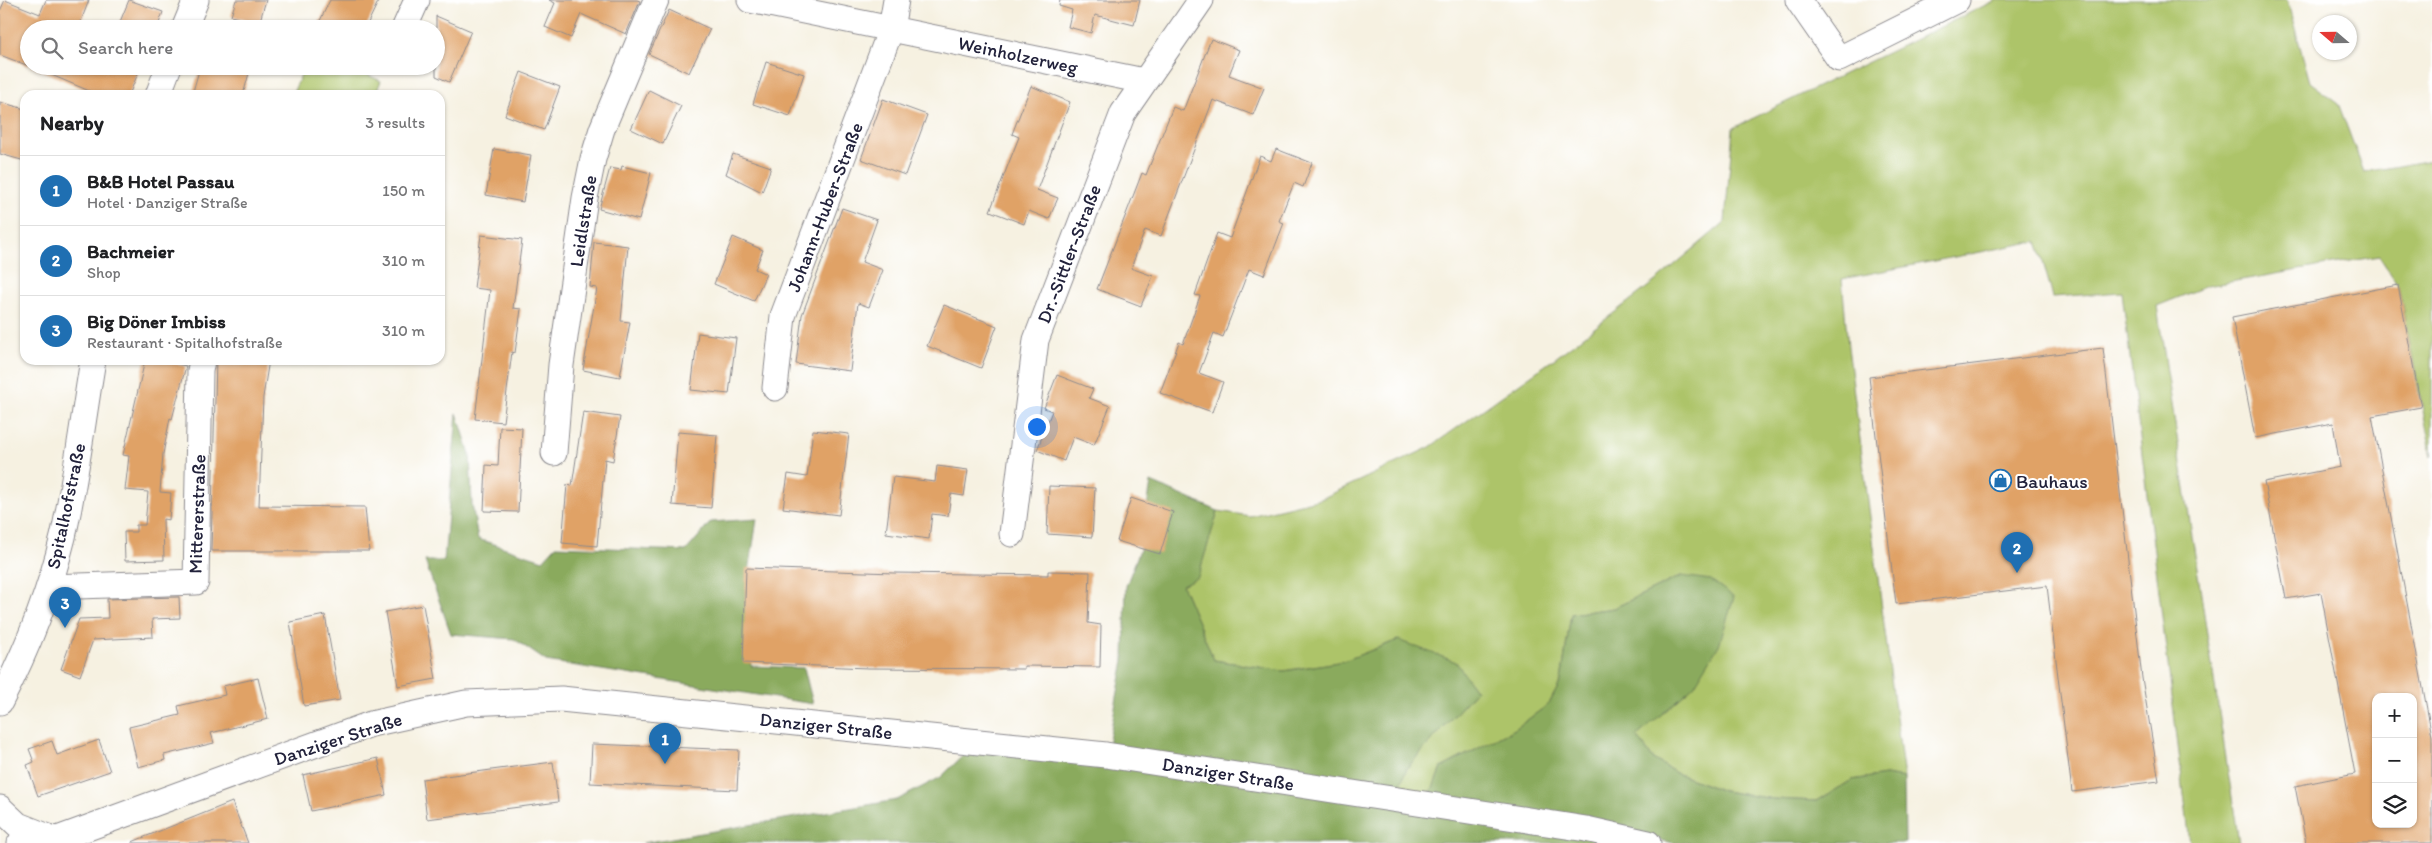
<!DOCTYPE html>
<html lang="en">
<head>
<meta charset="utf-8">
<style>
	body { margin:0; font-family:Itim,sans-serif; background:#f2f2f2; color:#202124 }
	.controls { position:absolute; right:15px; bottom:15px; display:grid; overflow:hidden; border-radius:10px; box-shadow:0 1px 4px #0004 }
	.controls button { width:45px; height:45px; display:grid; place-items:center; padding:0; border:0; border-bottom:1px solid #e0e0e0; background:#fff; color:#202124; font:25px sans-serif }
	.compass { position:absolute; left:2312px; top:15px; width:45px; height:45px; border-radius:50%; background:#fff; box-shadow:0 1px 4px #0004; rotate:290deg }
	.you { position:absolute; left:1036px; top:426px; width:18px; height:18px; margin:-12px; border:4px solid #fff; border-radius:50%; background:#1a73e8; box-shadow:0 0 0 8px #1a73e833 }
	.badge { display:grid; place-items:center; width:32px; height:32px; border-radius:50%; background:#1f6fb2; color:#fff; font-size:16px; font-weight:700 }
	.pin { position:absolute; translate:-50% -41px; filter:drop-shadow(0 1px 2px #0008) }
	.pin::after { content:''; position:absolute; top:26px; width:18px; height:15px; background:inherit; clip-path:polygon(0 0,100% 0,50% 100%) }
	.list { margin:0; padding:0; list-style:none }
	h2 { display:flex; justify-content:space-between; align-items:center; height:65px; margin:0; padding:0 20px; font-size:21px }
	h2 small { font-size:16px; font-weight:400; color:#757577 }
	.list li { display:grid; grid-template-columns:32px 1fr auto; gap:15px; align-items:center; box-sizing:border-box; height:70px; padding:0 20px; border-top:1px solid #e0e0e0 }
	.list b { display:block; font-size:19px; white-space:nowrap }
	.list p { margin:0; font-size:16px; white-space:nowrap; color:#757577 }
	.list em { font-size:16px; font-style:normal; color:#757577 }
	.icon { flex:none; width:28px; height:28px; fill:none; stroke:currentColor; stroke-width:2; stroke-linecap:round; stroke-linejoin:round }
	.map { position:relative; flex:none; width:2432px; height:843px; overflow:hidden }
	.search { position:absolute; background:#fff; box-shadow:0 1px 4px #0004; left:20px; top:20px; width:425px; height:55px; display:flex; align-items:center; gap:12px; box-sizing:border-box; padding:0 18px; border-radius:28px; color:#757577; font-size:19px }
	.panel { position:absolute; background:#fff; box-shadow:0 1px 4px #0004; left:20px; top:90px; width:425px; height:275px; border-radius:15px }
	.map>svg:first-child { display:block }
	.green { fill:#adc469; stroke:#687352 }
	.forest { fill:#8aaa5d; stroke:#56664c }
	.building { fill:#e0a266; fill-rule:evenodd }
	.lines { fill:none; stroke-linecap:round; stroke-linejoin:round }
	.minor-casing { stroke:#8c8a8e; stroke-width:27 }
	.minor { stroke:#fff; stroke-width:25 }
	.labels { text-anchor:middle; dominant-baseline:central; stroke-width:4; stroke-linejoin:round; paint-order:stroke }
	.street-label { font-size:19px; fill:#22223b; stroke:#fff }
	.poi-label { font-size:19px; fill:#22223b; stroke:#fff; text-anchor:start }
</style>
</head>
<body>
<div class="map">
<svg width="2432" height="843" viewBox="0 0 2432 843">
	<rect width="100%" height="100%" fill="#fff"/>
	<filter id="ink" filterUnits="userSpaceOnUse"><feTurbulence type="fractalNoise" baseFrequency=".02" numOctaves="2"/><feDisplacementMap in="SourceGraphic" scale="10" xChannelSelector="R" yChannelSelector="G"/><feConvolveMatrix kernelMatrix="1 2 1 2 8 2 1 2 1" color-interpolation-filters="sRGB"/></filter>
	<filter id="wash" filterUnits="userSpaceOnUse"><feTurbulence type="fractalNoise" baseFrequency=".0096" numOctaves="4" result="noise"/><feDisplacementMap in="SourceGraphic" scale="20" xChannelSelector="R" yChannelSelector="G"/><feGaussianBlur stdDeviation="1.12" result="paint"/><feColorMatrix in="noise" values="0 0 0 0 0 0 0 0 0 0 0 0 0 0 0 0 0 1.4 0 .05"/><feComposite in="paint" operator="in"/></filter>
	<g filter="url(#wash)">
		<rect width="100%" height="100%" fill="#f6f1e1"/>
		<g class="green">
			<polygon points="1996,0 2287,0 2310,82 2338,103 2364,172 2432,160 2432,456 2398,285 2379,256 2207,286 2157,306 2239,843 2190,843 2122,292 2053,297 2037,241 1842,279 1848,347 1904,778 1885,775 1852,780 1817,801 1773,799 1724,791 1676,773 1653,759 1637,736 1652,722 1681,576 1614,608 1571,614 1561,681 1549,704 1515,729 1441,768 1427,804 1394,799 1407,768 1476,691 1398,640 1344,661 1283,671 1214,660 1182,585 1198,576 1218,511 1250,516 1321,499 1430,447 1554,359 1658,279 1725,222 1733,128"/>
			<polygon points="305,66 348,66 381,81 375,95 292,95"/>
		</g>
		<g class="forest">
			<polygon points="457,413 470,454 472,504 478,539 543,560 556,546 686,551 711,522 757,519 745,598 751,666 804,668 813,704 546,661 514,639 451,634 425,561 444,561"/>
			<polygon points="1151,482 1218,511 1198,577 1182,585 1214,660 1284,671 1344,661 1398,640 1456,662 1476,691 1407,768 1395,799 1426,804 1441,768 1515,729 1549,704 1561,681 1571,614 1614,608 1681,576 1711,580 1734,597 1719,645 1694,686 1637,736 1653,759 1676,773 1723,791 1773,799 1817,801 1852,780 1885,775 1904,778 1905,843 1675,843 1591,829 1630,843 643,843 897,800 941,777 978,741 1106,755 1124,660 1126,586 1141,547"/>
		</g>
		<g id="blocks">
			<g class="building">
				<polygon points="5,0 40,14 46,0 89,0 78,29 29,29 29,66 0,55 0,11"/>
				<polygon points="129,0 163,12 157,29 117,29"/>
				<polygon points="236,0 266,0 259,24 231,16"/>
				<polygon points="330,0 379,0 365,29 316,29"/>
				<polygon points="549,0 637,0 640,1 626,34 581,14 571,38 545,27 555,3"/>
				<polygon points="1060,0 1140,0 1134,25 1095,15 1091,33 1068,27 1072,10 1059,6"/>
				<polygon points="669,10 710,29 689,73 649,54"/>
				<polygon points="436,16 471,31 449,82 436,76"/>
				<polygon points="1211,39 1239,50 1229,75 1264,88 1253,115 1213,100 1161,236 1145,230 1131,268 1153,276 1141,306 1097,289 1142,173 1146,175 1173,107 1183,111"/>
				<polygon points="766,62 804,74 790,116 753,104"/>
				<polygon points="30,66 141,66 129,95 99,95"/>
				<polygon points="219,66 251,66 243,95 192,95 200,67 218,72"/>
				<polygon points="521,72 560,87 544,130 505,115"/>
				<polygon points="1031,86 1070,102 1037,190 1058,198 1049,219 1029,211 1024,224 990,211 1019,137 1012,134"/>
				<polygon points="649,90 681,106 663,144 631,129"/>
				<polygon points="883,99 927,115 905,175 861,159"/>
				<polygon points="0,102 25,109 25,161 0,154"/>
				<polygon points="494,149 531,155 523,202 486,195"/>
				<polygon points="1276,149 1312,163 1303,187 1294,183 1279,221 1284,223 1264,275 1249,269 1223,337 1214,333 1199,373 1223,382 1212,412 1160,393 1179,342 1183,344 1200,296 1195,295 1217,233 1230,238 1260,156 1271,161"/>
				<polygon points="733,154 771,167 762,192 726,174"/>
				<polygon points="622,166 651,173 639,220 599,209 610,168 621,170"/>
				<polygon points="842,208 877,220 862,262 883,270 869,307 858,303 850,371 796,364 802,315"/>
				<polygon points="481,235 522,240 513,308 521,309 515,353 512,352 503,422 475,419 490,290 474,288"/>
				<polygon points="733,237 763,250 755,269 766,274 754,301 714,284"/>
				<polygon points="594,242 628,246 621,321 630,322 620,377 583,370 597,288 590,287"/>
				<path d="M2398,285L2421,407L2372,416L2432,736V843H2306L2295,786L2355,774L2321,593L2286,599L2264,482L2340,467L2333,423L2255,438L2232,317ZM2376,697H2413V824H2376Z"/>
				<polygon points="944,305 997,326 981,368 927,346"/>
				<polygon points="698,333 736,338 729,394 691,390"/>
				<polygon points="2103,348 2142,678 2159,781 2072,792 2047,586 1896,604 1869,377"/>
				<polygon points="145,360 162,360 186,366 172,419 170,418 163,454 160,492 171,493 169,520 163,519 164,560 125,561 124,532 136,532 136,525 145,525 148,492 125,490 129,456 123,455"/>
				<polygon points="216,360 269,360 263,397 259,506 365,507 369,551 211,551"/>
				<polygon points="1057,375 1093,389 1089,398 1110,406 1094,445 1073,437 1064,461 1037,450 1052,411 1044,408"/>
				<polygon points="583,412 620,417 613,461 605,459 597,546 562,543 567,485 572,486"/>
				<polygon points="500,427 522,428 518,512 484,511 486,465 498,466"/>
				<polygon points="813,430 849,434 839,515 783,508 788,474 807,477"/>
				<polygon points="678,432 717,435 711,508 672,505"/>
				<polygon points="937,466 968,470 964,496 951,494 948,516 932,514 929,539 886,533 893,477 935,482"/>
				<polygon points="1049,486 1095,488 1092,537 1047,534"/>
				<polygon points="1131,498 1173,512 1160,554 1117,541"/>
				<polygon points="746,568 894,573 1048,575 1048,571 1090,572 1088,623 1101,625 1100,667 1024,666 1024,669 868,668 743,663"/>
				<polygon points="179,597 180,618 152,619 153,637 93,640 80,676 61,669 79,619 108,618 107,599"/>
				<polygon points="423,605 436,679 398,686 385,612"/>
				<polygon points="325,615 340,700 304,706 290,622"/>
				<polygon points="258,678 268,719 211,733 214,743 164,755 165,760 138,767 129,727 180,715 178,706 225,695 223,686"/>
				<polygon points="99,740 110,771 38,796 27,765 34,762 29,749 52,741 57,755"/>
				<polygon points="592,744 739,750 737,790 590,783"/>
				<polygon points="378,758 386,795 311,811 303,775"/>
				<polygon points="553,762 558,802 427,819 422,779"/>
				<polygon points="232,802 248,843 132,843 132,842"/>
			</g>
		</g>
	</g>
	<g filter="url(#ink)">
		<use href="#blocks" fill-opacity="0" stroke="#8c8a8e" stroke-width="1"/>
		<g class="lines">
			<defs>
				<g id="minor">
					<polyline points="750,0 1144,81"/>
					<polyline points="1798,0 1839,59 1957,0"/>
					<polyline points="184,29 196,0"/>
					<polyline points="404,29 417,0"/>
					<polyline points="158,95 169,66"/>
					<polyline points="775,388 783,316 891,29 896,0"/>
					<polyline points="554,453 561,365 585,198 593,159 602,129 656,0"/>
					<polyline points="1012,534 1036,340 1123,113 1201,0"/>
					<polyline points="49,587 196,582 200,371 202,360"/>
					<path d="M0,702C27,650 49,594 63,537C76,479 83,419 93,360"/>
					<polyline points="0,808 18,825 51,838"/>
					<polyline points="20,843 55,840 371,724 466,703 561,699 1106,755 1586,829 1648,843"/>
				</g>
			</defs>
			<use href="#minor" class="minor-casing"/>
			<use href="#minor" class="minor"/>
		</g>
	</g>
	<defs>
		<symbol id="shop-ring" viewBox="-11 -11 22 22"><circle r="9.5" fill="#fff" stroke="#1f6fb2" stroke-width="1.5"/><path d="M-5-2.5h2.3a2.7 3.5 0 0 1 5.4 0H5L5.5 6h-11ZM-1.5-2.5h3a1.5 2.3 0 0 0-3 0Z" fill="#1f6fb2"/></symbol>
	</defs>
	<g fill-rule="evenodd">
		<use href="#shop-ring" x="1988" y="468" width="25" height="25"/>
	</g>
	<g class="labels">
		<g class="street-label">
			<text transform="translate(1018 55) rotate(12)">Weinholzerweg</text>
			<text transform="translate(825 207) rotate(-69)">Johann-Huber-Straße</text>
			<text transform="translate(583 221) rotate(-81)">Leidlstraße</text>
			<text transform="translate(1069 254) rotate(-69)">Dr.-Sittler-Straße</text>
			<text transform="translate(66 506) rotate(-78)">Spitalhofstraße</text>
			<text transform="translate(197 514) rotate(-88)">Mittererstraße</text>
			<text transform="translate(826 726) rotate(6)">Danziger Straße</text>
			<text transform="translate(338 739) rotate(-18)">Danziger Straße</text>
			<text transform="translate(1228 774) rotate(9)">Danziger Straße</text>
		</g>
		<g class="poi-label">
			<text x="2016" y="481">Bauhaus</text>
		</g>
	</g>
</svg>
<div class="controls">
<button>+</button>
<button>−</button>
<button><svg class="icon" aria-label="layers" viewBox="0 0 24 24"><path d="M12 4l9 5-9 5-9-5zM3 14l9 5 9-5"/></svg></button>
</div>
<svg class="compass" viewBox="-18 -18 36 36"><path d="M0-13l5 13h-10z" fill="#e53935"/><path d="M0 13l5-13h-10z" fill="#757577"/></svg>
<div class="you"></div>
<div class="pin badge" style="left:665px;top:764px">1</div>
<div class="pin badge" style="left:2017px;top:573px">2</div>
<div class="pin badge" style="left:65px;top:628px">3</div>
<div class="search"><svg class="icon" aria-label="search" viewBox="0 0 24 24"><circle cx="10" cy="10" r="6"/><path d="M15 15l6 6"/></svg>Search here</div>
<section class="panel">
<h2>Nearby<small>3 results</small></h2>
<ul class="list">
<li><span class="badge">1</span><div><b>B&amp;B Hotel Passau</b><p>Hotel · Danziger Straße</p></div><em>150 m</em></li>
<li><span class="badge">2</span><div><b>Bachmeier</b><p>Shop</p></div><em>310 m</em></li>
<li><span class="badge">3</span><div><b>Big Döner Imbiss</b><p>Restaurant · Spitalhofstraße</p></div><em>310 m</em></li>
</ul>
</section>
</div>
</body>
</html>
